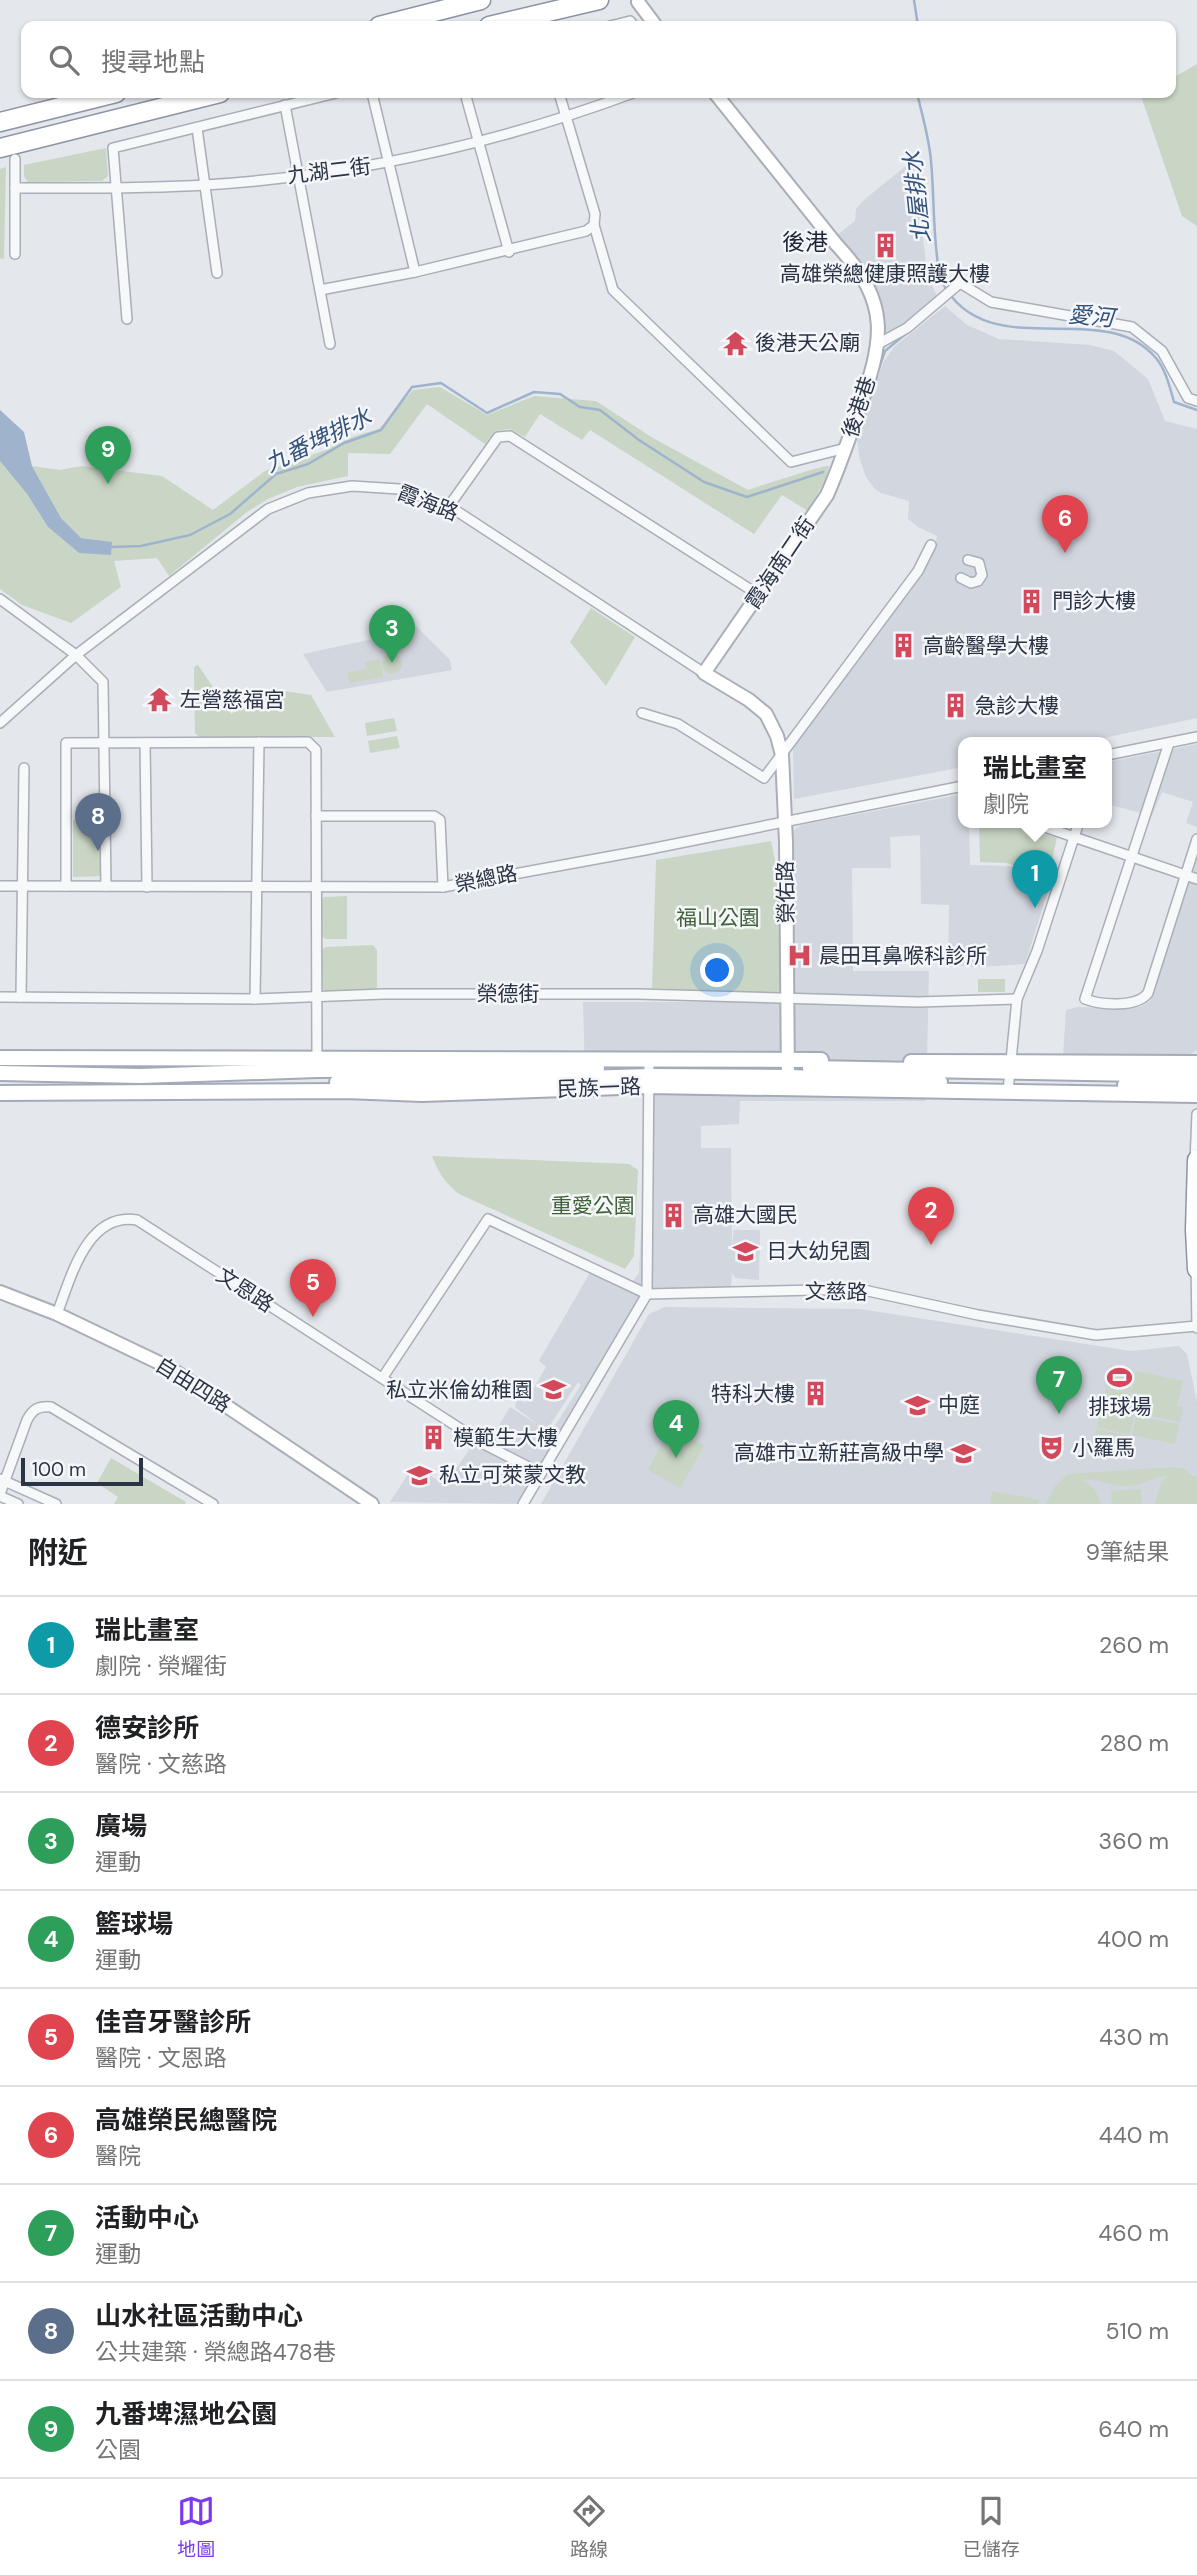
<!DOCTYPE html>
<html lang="zh-TW">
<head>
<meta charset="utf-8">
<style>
	body { margin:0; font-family:"DM Sans","Noto Sans TC",sans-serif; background:#f6f6f6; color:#202124 }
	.scale { position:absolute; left:21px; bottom:18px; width:122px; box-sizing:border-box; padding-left:7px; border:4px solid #2b3445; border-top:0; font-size:19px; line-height:24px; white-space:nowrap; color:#2b3445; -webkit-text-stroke:5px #f4f6f9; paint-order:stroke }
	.you { position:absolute; left:718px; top:971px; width:24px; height:24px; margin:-18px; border:5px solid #fff; border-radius:50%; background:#1a73e8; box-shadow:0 0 0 10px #1a73e833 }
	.badge { display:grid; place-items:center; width:46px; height:46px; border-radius:50%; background:#7c3aed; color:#fff; font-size:23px; font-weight:700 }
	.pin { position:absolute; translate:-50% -58px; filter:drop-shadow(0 2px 4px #0008) }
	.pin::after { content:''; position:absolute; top:37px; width:24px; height:21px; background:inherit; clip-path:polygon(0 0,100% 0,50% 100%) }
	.popup { position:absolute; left:958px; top:737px; width:154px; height:91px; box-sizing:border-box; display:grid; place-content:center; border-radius:14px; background:#fff; filter:drop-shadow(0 2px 5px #0005); font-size:23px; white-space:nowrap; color:#757577 }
	.popup b { font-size:26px; color:#202124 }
	.popup::after { content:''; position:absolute; left:50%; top:100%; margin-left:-14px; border:14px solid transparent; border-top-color:#fff }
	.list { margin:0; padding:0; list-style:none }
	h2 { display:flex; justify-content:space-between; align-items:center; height:91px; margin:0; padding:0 28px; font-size:30px }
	h2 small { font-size:23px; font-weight:400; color:#757577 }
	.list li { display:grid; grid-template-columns:46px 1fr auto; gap:21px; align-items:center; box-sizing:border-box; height:98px; padding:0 28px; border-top:2px solid #e0e0e0 }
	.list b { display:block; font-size:26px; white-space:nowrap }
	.list p { margin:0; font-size:23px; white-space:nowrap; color:#757577 }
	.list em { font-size:23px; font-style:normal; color:#757577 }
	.icon { flex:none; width:38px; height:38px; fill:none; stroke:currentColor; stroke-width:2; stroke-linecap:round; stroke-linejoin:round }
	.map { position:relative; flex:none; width:1197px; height:1504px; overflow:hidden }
	.search { position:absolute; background:#fff; box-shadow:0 2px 5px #0004; left:21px; right:21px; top:21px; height:77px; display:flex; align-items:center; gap:18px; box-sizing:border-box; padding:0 24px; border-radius:14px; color:#757577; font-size:26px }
	.sheet { height:973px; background:#fff }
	nav { display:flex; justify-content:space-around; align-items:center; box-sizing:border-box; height:98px; border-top:2px solid #e0e0e0; background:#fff; font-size:19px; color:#757577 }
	nav a { display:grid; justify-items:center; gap:4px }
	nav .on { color:#7c3aed }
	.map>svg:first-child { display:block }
	.built { fill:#d2d6de; fill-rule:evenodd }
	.green { fill:#c9d6c5 }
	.water { fill:#9fb4cc }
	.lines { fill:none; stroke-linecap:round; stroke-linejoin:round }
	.stream { stroke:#9fb4cc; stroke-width:2.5 }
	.street-casing { stroke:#a9aeb7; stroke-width:12 }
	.secondary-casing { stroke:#a9aeb7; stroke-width:16 }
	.primary-casing { stroke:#a3abb8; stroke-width:18 }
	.highway-casing { stroke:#8b94a3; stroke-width:21 }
	.street { stroke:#f7f8fa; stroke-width:9 }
	.secondary { stroke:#fff; stroke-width:12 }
	.primary { stroke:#fff; stroke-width:14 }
	.highway { stroke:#fff; stroke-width:18 }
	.labels { text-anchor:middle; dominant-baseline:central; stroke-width:5; stroke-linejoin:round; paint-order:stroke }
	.street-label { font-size:21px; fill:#2b3445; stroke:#f4f6f9 }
	.poi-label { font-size:21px; fill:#2b3445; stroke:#f4f6f9; text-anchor:start }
	.park-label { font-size:21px; fill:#3f6138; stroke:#f4f6f9 }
	.water-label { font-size:23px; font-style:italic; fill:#34527a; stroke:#f4f6f9 }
	.neighbourhood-label { font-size:23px; fill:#1d2536; stroke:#f4f6f9 }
</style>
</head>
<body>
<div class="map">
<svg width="1197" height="1504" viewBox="0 0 1197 1504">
	<rect width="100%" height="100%" fill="#e4e7ec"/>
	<g class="built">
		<polygon points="913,160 928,278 938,297 904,325 883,336 882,311 870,280 837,235 855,221 856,209 864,200"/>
		<polygon points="945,306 967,325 999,339 1090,345 1114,351 1148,379 1165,421 1197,429 1197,718 1085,742 963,742 963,767 794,799 793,748 917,582 934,549 937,536 918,527 908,519 909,501 881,493 875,489 866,477 859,456 857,437 883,363 894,347"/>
		<polygon points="404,623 416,626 450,660 452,670 327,692 303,654 401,633"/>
		<polygon points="1197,744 1197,827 1186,823 1193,802 1162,792 1152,816 1107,804 1108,762"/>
		<path d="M963,794V822H969L970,865L1010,866L1033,872L1037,865L1055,869L1025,964L980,967L948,965L949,905L921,904L920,835L890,837L891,868H852L853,971H929L926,1101H740L739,1124L701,1126V1148H731L732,1247L734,1230H760L759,1280L735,1278L732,1273L731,1288H654L519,1504L390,1502L414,1465L445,1485L473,1444L484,1449L510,1407L540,1426L515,1407L517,1397L525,1403L546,1367L539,1361L540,1359L591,1271L628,1288L639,1273L645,1149L644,1072L585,1074L583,1002H784L790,833L801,825ZM578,1382L581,1385L550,1433L547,1430Z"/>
		<polygon points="1197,851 1197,1050 1184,1058 1063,1057 1066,1010 1078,1007 1128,1009 1142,1006 1150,1001"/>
		<polygon points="665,1307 860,1309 1131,1351 1179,1346 1187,1354 1197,1402 1197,1504 541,1504 649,1314"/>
	</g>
	<g class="green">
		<polygon points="1197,64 1197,226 1182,216 1141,96 1147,93 1171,93 1171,79"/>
		<polygon points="106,148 108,176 102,181 28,182 24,176 24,165"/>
		<polygon points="6,167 4,259 0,258 0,169"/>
		<path d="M440,387L487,415L534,396L596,401L653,438L748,490C761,486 822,465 829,466L826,479L808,511L782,495L754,534L590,430L582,440L540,414L525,437L510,429L495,431L485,444L427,404L390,454L348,453V476L297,487L268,499L247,512L169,576L157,558L114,561L121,587L71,623L22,605L0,589V461L27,494L48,527L79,553L111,542L81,538L61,518L32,466L60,470L82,466L162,476L213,510L265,471L326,450L352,437L379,429L413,390Z"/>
		<polygon points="591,608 635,637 606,686 570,642"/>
		<circle cx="392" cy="664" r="10"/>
		<polygon points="380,659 383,677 350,683 347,673 366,669 365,662"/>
		<polygon points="198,665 231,714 270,689 311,695 335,737 199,737 195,733 194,667"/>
		<polygon points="394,718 397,731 367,736 365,723"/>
		<polygon points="397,736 400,748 370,753 368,741"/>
		<polygon points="73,820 104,820 104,876 73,877"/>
		<polygon points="990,822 1007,822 1057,838 1051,864 1029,864 1025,868 1006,863 980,862 979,824"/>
		<polygon points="771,841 781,889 784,995 652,988 656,860"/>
		<polygon points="347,896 347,939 326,939 320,935 320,899 325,897"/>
		<polygon points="373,945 377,950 377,987 371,992 327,993 321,987 321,950 326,947"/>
		<rect x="978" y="979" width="27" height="13"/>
		<path d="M432,1156L629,1164L638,1170L634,1256L625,1269L459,1194C446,1184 438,1172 432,1156Z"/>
		<polygon points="1110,1365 1134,1370 1130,1392 1106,1387"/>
		<polygon points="1136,1371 1183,1381 1177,1406 1183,1407 1180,1422 1136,1413 1140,1394 1131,1392"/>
		<polygon points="1106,1388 1138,1395 1135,1413 1102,1406"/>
		<polygon points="1101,1408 1134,1415 1130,1435 1097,1427"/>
		<polygon points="1136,1416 1179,1424 1175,1444 1132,1435"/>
		<polygon points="678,1425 692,1433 690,1438 704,1446 680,1488 648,1470 671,1427 675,1429"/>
		<polygon points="1096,1429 1130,1436 1126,1455 1093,1448"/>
		<polygon points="111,1458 186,1502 185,1504 114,1504 118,1497 97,1483"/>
		<path d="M1174,1467L1183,1468L1197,1479V1504H1155L1160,1485L1167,1476C1153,1476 1143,1485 1128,1486C1112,1487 1099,1478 1083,1480L1095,1490L1101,1504H1046L1054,1487L1068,1474Z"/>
		<polygon points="1141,1489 1142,1504 1112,1504 1111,1491"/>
		<polygon points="992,1491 1039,1500 1038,1504 990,1504"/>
	</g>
	<polygon class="water" points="0,410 24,432 32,466 61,518 81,538 112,542 111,555 79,553 48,527 27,494 0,461"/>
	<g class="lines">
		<g class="stream">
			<polyline points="914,0 918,26"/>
			<path d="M917,93C922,115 929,137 931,161C934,192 933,224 937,256C938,264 938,275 942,282C987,368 1103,295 1156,358C1166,370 1170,388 1174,402L1197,410"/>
			<polyline points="875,379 885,351 908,332"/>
			<polyline points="111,547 141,546 190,535 230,514 276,474 308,464 344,443 381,430 412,387 441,383 487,413 534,392 560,394 580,407 600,410 639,440 704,482 747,497 823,472"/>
		</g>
		<defs>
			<g id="street">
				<polyline points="610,26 630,21 634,26"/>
				<polyline points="372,93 415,272"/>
				<polyline points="465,93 509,252"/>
				<polyline points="285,105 330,344"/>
				<polyline points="197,128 217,273"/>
				<polyline points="15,159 15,254"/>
				<path d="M15,188C78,188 142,189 205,185C351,176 496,144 633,93"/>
				<polyline points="594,225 613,290 791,462 846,448"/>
				<polyline points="320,290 415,272 586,231 594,225 595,214 559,93"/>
				<polyline points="127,319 113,148 336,93"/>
				<polyline points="878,344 907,328 960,283 991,302 1132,327 1162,351 1188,398 1197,401"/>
				<polyline points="449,506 498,437 510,436 759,595"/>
				<polyline points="961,578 971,583 978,581 982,575 979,563 968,560"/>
				<polyline points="0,599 76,655 103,682 106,886"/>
				<polyline points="642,713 678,724 764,778 918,571 931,545"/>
				<polyline points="0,723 76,655 268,509 308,493 352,486 399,489 449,506 704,673"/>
				<polyline points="145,743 147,887"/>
				<path d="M1169,743L1085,999C1101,1005 1137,1008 1148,993L1197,839"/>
				<polyline points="1107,755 1197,737"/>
				<polyline points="316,816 434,816 440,820 443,887"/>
				<polyline points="1030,822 1197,879"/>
				<polyline points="0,886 443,887 645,850 963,786"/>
				<polyline points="66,886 66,743 308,742 316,750 317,1062"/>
				<polyline points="0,997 255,999 384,994 638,994 918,1002 1017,999"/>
				<polyline points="21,997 24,768"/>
				<polyline points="255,999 259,742"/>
				<polyline points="1008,1091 1017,999 1037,951 1079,822"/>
				<polyline points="1195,1161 1197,1114"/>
				<polyline points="1196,1266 1197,1328"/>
				<path d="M57,1314C71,1277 87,1212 137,1220L484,1444L540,1473"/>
				<polyline points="383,1377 488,1219 647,1294 859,1289 978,1315 1096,1335 1197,1326"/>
				<polyline points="0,1479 56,1504"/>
				<path d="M0,1494L27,1420C33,1409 38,1406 51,1407L213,1504"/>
				<polyline points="0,1496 18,1504"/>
				<polyline points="523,1504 647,1294 649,1059"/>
			</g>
			<g id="secondary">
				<polyline points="638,2 656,26"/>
				<path d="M715,93L836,244C893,305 883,340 858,413C848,441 839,468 827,495L704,673L749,700L766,714L777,736L782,755L786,842L788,1084"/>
				<polyline points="0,1292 57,1314 170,1368 372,1504"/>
			</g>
			<g id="primary">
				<polyline points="0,1058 821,1060"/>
				<polyline points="911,1062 1197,1063"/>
				<polyline points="810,1068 1197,1075"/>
				<polyline points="0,1073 140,1076 317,1070 597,1068"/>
				<polyline points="337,1082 422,1083 649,1076 788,1077 940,1082"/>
				<polyline points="1125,1085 1197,1085"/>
				<polyline points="0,1093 346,1091 422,1094 649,1086 1197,1095"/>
			</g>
			<g id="highway">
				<polyline points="379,26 481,0"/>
				<polyline points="489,26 599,0"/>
				<polyline points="0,122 116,93"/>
				<polyline points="0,148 220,93"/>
				<polyline points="1197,1160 1195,1230 1197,1269"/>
			</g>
		</defs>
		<use href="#street" class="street-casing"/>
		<use href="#secondary" class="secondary-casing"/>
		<use href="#primary" class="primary-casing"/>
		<use href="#highway" class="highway-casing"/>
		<use href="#street" class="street"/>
		<use href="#secondary" class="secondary"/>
		<use href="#primary" class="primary"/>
		<use href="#highway" class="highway"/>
	</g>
	<defs>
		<symbol id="building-bare" viewBox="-9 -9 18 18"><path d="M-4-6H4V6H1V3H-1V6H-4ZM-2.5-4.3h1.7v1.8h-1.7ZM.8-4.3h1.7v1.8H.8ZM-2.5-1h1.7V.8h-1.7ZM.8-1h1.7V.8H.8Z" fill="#d1495b" stroke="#f4f6f9" stroke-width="2.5" paint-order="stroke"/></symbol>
		<symbol id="temple-bare" viewBox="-9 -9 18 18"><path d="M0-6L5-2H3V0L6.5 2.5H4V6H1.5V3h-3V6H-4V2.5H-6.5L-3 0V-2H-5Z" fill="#d1495b" stroke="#f4f6f9" stroke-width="2.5" paint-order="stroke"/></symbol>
		<symbol id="hospital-bare" viewBox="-9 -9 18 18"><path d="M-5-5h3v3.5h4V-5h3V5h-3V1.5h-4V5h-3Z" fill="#d1495b" stroke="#f4f6f9" stroke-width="2.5" paint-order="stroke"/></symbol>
		<symbol id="school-bare" viewBox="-9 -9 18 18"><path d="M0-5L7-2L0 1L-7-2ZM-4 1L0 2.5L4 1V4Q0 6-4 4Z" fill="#d1495b" stroke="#f4f6f9" stroke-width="2.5" paint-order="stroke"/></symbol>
		<symbol id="stadium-bare" viewBox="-9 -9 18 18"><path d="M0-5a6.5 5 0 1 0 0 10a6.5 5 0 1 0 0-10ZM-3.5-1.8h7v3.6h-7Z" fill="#d1495b" stroke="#f4f6f9" stroke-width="2.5" paint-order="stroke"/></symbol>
		<symbol id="theatre-bare" viewBox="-9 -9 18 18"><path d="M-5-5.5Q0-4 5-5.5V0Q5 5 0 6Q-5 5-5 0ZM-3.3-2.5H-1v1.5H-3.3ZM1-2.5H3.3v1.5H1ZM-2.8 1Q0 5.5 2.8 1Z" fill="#d1495b" stroke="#f4f6f9" stroke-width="2.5" paint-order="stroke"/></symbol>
	</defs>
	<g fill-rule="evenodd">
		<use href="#building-bare" x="868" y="228" width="35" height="35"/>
		<use href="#temple-bare" x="718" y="326" width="35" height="35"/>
		<use href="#building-bare" x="1014" y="584" width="35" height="35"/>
		<use href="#building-bare" x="886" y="628" width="35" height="35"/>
		<use href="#temple-bare" x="142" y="682" width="35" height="35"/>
		<use href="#building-bare" x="938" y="688" width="35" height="35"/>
		<use href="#hospital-bare" x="782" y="938" width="35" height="35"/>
		<use href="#building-bare" x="656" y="1198" width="35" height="35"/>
		<use href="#school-bare" x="728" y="1234" width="35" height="35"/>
		<use href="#stadium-bare" x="1102" y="1360" width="35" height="35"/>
		<use href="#school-bare" x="536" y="1372" width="35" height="35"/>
		<use href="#building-bare" x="798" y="1376" width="35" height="35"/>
		<use href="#school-bare" x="900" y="1388" width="35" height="35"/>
		<use href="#building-bare" x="416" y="1420" width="35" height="35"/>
		<use href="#theatre-bare" x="1034" y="1430" width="35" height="35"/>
		<use href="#school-bare" x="946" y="1436" width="35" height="35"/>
		<use href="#school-bare" x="402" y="1458" width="35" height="35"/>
	</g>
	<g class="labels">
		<g class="street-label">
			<text transform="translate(329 171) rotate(-7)">九湖二街</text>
			<text transform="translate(859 407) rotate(-72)">後港巷</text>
			<text transform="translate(428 503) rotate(21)">霞海路</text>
			<text transform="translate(780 563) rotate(-56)">霞海南二街</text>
			<text transform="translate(486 879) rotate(-11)">榮總路</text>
			<text transform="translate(786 892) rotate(-91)">榮佑路</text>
			<text x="508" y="994">榮德街</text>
			<text transform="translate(599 1088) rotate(-2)">民族一路</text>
			<text transform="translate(245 1290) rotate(33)">文恩路</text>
			<text transform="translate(836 1292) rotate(1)">文慈路</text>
			<text transform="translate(193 1385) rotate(32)">自由四路</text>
		</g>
		<g class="poi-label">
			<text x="885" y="274" text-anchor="middle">高雄榮總健康照護大樓</text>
			<text x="755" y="343">後港天公廟</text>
			<text x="1052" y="601">門診大樓</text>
			<text x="923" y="646">高齡醫學大樓</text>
			<text x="180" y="700">左營慈福宮</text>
			<text x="975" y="706">急診大樓</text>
			<text x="819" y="956">晨田耳鼻喉科診所</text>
			<text x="693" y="1215">高雄大國民</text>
			<text x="766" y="1251">日大幼兒園</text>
			<text x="533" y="1390" text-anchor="end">私立米倫幼稚園</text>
			<text x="795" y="1394" text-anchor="end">特科大樓</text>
			<text x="938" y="1405">中庭</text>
			<text x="1120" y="1407" text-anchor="middle">排球場</text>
			<text x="453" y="1438">模範生大樓</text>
			<text x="1072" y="1448">小羅馬</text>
			<text x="944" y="1453" text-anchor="end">高雄市立新莊高級中學</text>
			<text x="439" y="1475">私立可萊蒙文教</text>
		</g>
		<g class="park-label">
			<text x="718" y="918">福山公園</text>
			<text x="593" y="1206">重愛公園</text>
		</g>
		<g class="water-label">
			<text transform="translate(917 197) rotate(-96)">北屋排水</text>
			<text transform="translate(1091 316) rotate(5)">愛河</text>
			<text transform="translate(318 440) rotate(-26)">九番埤排水</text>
		</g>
		<g class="neighbourhood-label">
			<text x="805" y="242">後港</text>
		</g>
	</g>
</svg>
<div class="scale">100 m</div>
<div class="you"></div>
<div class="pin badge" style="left:1035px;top:908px;background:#0f9aa8">1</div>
<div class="popup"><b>瑞比畫室</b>劇院</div>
<div class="pin badge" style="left:931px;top:1245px;background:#e0444e">2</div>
<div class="pin badge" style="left:392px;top:663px;background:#2e9e5b">3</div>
<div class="pin badge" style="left:676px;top:1458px;background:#2e9e5b">4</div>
<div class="pin badge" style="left:313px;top:1317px;background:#e0444e">5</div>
<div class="pin badge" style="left:1065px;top:553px;background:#e0444e">6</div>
<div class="pin badge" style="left:1059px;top:1414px;background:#2e9e5b">7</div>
<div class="pin badge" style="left:98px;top:851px;background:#5c6f8a">8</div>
<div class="pin badge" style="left:108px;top:484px;background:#2e9e5b">9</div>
<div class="search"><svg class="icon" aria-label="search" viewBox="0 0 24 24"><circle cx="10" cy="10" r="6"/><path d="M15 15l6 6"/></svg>搜尋地點</div>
</div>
<section class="sheet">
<h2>附近<small>9筆結果</small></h2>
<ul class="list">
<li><span class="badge" style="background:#0f9aa8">1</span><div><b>瑞比畫室</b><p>劇院 · 榮耀街</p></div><em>260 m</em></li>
<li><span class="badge" style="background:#e0444e">2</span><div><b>德安診所</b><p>醫院 · 文慈路</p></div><em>280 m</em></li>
<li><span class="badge" style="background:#2e9e5b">3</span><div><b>廣場</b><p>運動</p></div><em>360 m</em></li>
<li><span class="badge" style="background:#2e9e5b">4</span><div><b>籃球場</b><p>運動</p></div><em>400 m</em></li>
<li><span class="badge" style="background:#e0444e">5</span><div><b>佳音牙醫診所</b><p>醫院 · 文恩路</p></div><em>430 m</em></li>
<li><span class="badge" style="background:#e0444e">6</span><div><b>高雄榮民總醫院</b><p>醫院</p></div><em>440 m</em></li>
<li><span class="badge" style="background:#2e9e5b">7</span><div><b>活動中心</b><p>運動</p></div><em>460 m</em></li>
<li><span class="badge" style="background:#5c6f8a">8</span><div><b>山水社區活動中心</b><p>公共建築 · 榮總路478巷</p></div><em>510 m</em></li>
<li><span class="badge" style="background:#2e9e5b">9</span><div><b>九番埤濕地公園</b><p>公園</p></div><em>640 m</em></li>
</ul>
</section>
<nav>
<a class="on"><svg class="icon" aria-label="map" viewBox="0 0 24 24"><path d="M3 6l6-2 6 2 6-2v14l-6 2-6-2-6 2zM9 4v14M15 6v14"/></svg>地圖</a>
<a><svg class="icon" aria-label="directions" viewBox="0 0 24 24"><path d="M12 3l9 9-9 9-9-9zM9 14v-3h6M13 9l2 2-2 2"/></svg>路線</a>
<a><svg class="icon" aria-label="saved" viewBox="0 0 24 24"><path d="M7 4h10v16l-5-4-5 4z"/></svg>已儲存</a>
</nav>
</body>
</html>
